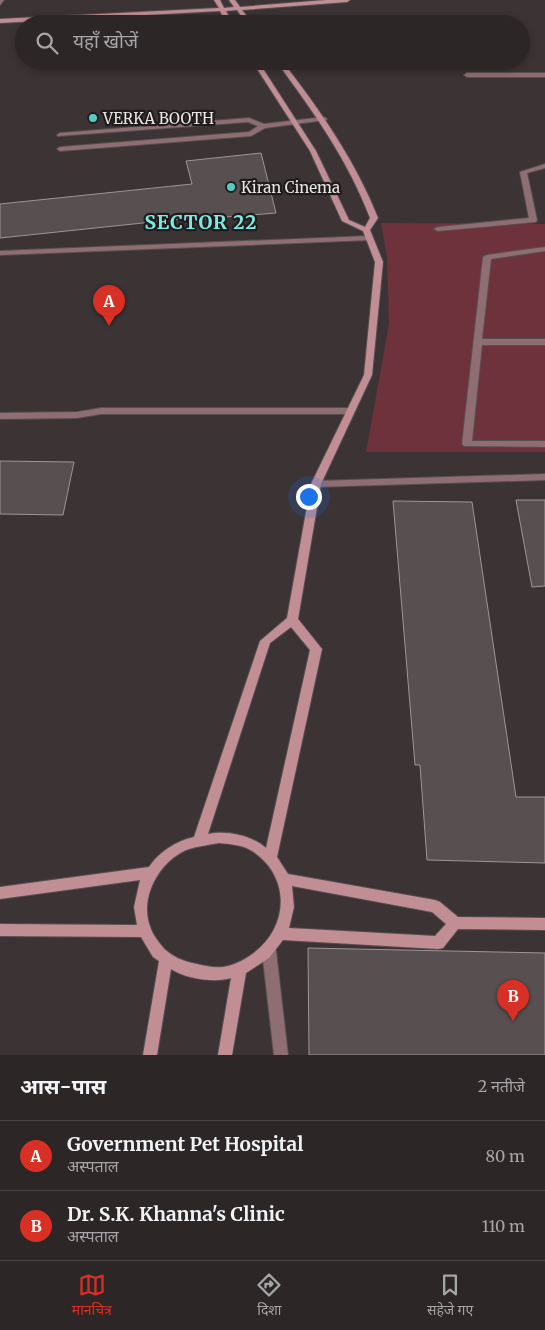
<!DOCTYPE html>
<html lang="hi">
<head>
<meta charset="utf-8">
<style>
	body { margin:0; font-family:Merriweather,"Noto Sans Devanagari",serif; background:#342e2f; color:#f1f3f6 }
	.you { position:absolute; left:308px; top:496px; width:18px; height:18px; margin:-12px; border:4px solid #fff; border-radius:50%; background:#1a73e8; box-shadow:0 0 0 8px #1a73e833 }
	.badge { display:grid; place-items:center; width:32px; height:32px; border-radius:50%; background:#d93025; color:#fff; font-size:16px; font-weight:700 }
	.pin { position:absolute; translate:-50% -41px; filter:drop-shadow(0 1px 2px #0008) }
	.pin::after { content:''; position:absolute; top:26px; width:18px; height:15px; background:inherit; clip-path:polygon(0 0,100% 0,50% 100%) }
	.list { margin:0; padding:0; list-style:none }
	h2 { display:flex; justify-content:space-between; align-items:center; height:65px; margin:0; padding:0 20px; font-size:21px }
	h2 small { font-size:16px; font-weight:400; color:#a6a5a7 }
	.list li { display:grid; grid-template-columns:32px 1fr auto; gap:15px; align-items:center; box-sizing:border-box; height:70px; padding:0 20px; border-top:1px solid #484344 }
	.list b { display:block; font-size:19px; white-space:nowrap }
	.list p { margin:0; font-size:16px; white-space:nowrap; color:#a6a5a7 }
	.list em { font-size:16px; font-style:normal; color:#a6a5a7 }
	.icon { flex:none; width:28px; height:28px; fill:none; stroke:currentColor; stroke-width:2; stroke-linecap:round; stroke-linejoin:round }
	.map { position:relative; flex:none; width:545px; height:1055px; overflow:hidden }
	.search { position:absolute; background:#2c2627; box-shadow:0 2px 8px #0003; left:15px; right:15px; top:15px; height:55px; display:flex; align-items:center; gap:12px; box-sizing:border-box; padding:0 18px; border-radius:28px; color:#a6a5a7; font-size:19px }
	.sheet { height:205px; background:#2c2627 }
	nav { display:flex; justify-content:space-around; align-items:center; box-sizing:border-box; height:70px; border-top:1px solid #484344; background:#2c2627; font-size:14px; color:#a6a5a7 }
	nav a { display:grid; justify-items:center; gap:2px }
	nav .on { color:#d93025 }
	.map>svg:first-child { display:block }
	.green { fill:#6e323d }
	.building { fill:#584f50; stroke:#9f9596 }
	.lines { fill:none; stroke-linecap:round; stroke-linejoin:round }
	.lane-casing { stroke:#574f50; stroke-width:2 }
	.street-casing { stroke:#574f50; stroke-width:2 }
	.secondary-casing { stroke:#574f50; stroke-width:2 }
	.lane { fill:#8e6e72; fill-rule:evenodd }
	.street { fill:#8e6e72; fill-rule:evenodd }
	.secondary { fill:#c08e94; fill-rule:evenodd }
	.poi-dot { fill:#54cdc7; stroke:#201c1c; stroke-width:2 }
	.labels { text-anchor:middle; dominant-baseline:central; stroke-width:4.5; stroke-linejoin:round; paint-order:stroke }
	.far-poi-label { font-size:15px; fill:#eae5e5; stroke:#201c1c; text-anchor:start }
	.far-district-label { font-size:19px; font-weight:bold; letter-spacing:1px; fill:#7ee9e2; stroke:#201c1c }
</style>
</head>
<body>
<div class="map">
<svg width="545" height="1055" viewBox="0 0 545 1055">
	<rect width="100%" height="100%" fill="#3b3334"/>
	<polygon class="green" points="381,223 545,224 545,452 366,452 389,324 387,257"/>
	<g class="building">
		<polygon points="261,153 276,213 201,219 200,217 0,238 0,204 192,184 186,161"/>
		<polygon points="0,461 74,462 63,515 0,514"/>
		<polygon points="516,500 545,500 545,586 532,587"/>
		<polygon points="393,501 472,502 516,797 545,797 545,863 427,860 420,765 415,765"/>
		<polygon points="308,948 545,953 545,1055 309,1055"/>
	</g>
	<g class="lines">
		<defs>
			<polygon id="lane" points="324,117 327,119 326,120 265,128 251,136 60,151 57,149 60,147 249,132 258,126 248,122 58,136 57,135 60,133 249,118 264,124"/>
			<g id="street">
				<polygon points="0,0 4,0 0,5"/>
				<polygon points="545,73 545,77 467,77 464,75 467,73"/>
				<polygon points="545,164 545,168 527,173 537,220 536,222 438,231 434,229 438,227 529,218 520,172"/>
				<polygon points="369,236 372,236 372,240 0,255 0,251"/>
				<polygon points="545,247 545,251 491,259 482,339 545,339 545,345 482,345 472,441 545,441 545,447 464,446 462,444 483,257 487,255"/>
				<polygon points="101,408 351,408 355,411 351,414 101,414 77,418 0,419 0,413 77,412"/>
				<polygon points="545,474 545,480 316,487 311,484 316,481"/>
				<polygon points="269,945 274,946 276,951 288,1055 274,1055 262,951 264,946"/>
			</g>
			<g id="secondary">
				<polygon points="214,0 220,0 224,8 234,7 229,0 235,0 240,7 326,0 350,0 347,2 242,10 253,24 247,24 237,10 226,11 233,24 227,24 220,11 0,23 0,19 219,8"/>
				<path d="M252,61H258L316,151L349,220L365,227L370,218C348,160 313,111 276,61H282C320,110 355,160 378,218L370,230L383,262L372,375L321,484L298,619L322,649L277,857L288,874L435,900L440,902L458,917L545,918V930L458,929L443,948L438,949L283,940L269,958L246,973L232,1055H218L231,978C215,983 186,979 171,969L157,1055H143L159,961L153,957L141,937L0,936V924L137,925L134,907L140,880L0,899V887L149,867C159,852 176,841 194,837L260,641L287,618L311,484L364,375L375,262L363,231L342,221L310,151ZM291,627L310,650L266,848C251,835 227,830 208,834L270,643ZM219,843C230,844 243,845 252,851C292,877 289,929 251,955C242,961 234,965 223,967C214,968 206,966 197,964C185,962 169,956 161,945C158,941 153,935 151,929C138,899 159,860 189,849C199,846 209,845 219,843ZM292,886L432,912L446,924L435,936L289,928L294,907Z"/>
			</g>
		</defs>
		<use href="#lane" class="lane-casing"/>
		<use href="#street" class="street-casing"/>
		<use href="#secondary" class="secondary-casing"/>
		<use href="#lane" class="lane"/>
		<use href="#street" class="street"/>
		<use href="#secondary" class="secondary"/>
	</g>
	<g class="poi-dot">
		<circle cx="93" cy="118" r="5"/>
		<circle cx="231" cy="187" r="5"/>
	</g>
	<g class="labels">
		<g class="far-poi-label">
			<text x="103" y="118">VERKA BOOTH</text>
			<text x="241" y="187">Kiran Cinema</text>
		</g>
		<g class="far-district-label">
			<text x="201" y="222">SECTOR 22</text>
		</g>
	</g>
</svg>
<div class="you"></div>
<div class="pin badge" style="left:109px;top:326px">A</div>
<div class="pin badge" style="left:513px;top:1021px">B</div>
<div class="search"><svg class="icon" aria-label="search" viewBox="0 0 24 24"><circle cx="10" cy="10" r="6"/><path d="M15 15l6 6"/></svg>यहाँ खोजें</div>
</div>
<section class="sheet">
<h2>आस-पास<small>2 नतीजे</small></h2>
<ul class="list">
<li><span class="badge">A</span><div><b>Government Pet Hospital</b><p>अस्पताल</p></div><em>80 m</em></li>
<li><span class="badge">B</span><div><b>Dr. S.K. Khanna's Clinic</b><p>अस्पताल</p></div><em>110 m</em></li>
</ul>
</section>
<nav>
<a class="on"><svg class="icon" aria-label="map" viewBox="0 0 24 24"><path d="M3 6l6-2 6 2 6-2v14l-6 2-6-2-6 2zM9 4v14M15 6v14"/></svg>मानचित्र</a>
<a><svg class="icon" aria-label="directions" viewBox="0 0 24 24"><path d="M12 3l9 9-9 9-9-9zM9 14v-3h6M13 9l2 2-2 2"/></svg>दिशा</a>
<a><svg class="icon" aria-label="saved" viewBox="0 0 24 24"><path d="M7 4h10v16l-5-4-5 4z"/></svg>सहेजे गए</a>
</nav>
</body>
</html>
